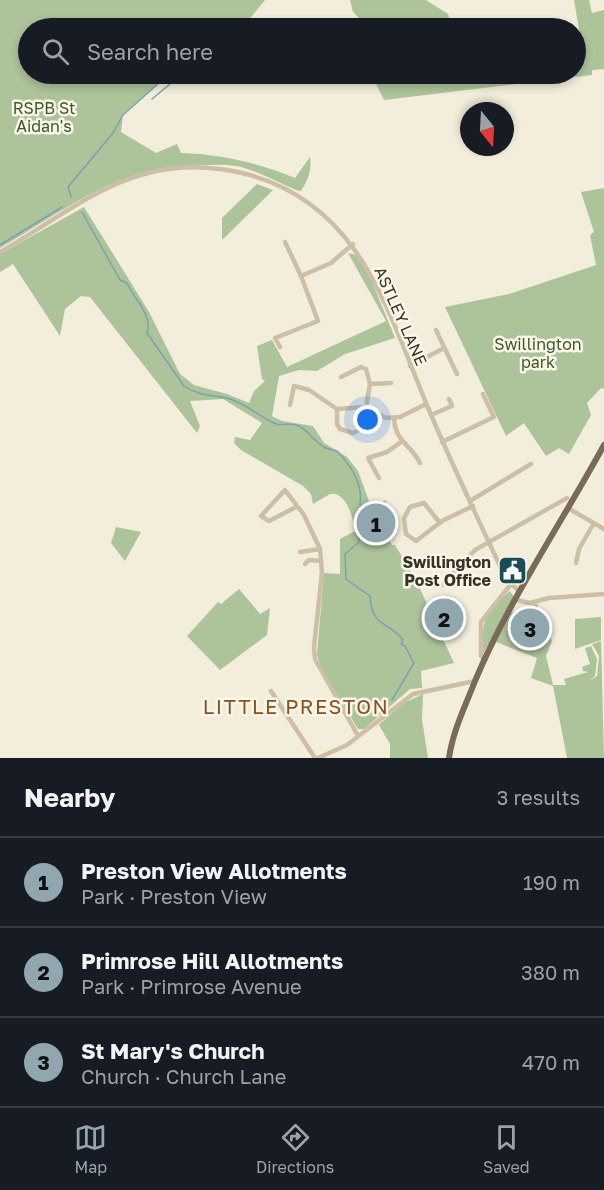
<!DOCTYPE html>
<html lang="en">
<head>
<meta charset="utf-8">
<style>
	body { margin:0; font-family:"Golos Text",sans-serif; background:#20242c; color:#f1f3f6 }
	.compass { position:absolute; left:460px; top:102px; width:54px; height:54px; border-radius:50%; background:#171b24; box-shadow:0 3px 9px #0003; rotate:162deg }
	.you { position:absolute; left:368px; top:420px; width:21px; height:21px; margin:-15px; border:4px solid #fff; border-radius:50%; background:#1a73e8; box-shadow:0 0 0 9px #1a73e833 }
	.badge { display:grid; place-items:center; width:39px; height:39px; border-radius:50%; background:#91a7b0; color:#111; font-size:20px; font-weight:700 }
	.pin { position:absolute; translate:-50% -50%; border:3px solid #fff; box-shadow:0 2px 6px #0006 }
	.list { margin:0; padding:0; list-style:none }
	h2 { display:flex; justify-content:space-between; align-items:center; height:78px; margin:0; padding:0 24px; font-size:26px }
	h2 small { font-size:20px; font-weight:400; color:#9ea1a6 }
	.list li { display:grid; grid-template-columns:39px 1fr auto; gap:18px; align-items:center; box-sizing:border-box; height:90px; padding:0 24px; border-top:2px solid #363941 }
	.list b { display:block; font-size:22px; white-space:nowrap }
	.list p { margin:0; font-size:20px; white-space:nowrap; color:#9ea1a6 }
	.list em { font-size:20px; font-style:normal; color:#9ea1a6 }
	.icon { flex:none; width:33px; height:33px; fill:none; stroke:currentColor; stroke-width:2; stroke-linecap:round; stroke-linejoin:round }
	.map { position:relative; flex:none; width:604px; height:758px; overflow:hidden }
	.search { position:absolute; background:#171b24; box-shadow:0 3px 9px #0003; left:18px; right:18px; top:18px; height:66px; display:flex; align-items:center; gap:15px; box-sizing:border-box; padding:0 21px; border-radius:33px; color:#9ea1a6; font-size:22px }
	.sheet { height:348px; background:#171b24 }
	nav { display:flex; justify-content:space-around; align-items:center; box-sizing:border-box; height:84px; border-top:2px solid #363941; background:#171b24; font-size:16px; color:#9ea1a6 }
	nav a { display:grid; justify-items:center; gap:3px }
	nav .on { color:#91a7b0 }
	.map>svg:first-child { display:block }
	.green { fill:#adc39a }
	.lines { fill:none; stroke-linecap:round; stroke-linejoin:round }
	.stream { stroke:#78a3b2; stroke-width:1.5 }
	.minor { stroke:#ccbfa6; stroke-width:4.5 }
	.major { stroke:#7a6a58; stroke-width:6 }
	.labels { text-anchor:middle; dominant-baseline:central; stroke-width:5; stroke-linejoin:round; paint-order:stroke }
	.park-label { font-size:16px; fill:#3d572a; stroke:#faf6e8 }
	.street-label { font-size:16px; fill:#383027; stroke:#faf6e8 }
	.poi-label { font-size:16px; font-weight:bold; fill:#383027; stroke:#faf6e8; text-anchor:end }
	.quarter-label { font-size:20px; letter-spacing:1.5px; fill:#8b4e1c; stroke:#faf6e8 }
</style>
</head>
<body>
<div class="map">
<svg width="604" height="758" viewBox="0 0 604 758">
	<rect width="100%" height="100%" fill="#f3eddb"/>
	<g class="green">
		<path d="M0,0H265L247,22L236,28H28V74H177L171,79L163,80L123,114L121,132L156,153L177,144L181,153C221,154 258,163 295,178L310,157C312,170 308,180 301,191L296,190C277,182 257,170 236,166C225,164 211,165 200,165C120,164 66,210 0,248Z"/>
		<polygon points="350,0 426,0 448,14 453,28 369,28 353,12"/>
		<polygon points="574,0 589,0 592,13 604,10 604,69 592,70 592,75 384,100 371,74 576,74 576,59 584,58"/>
		<polygon points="257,184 273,190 222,240 222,218"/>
		<polygon points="604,188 604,389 601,388 587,403 591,415 569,454 559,448 546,456 524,423 506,436 445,307 509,294 596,265 590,235 594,232 581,192"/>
		<path d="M84,207L149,312L180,374L194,385L227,394L249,403L254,391L265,381L262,379L257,346L272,340L287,367L386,321L348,253L357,255L373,284L395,338L345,354L317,371L299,370L279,376L272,416L282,421L313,426L324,443L347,457L358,471L370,504L361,508L362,510L386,500L387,537L392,545H395L416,580L454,663L421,671L422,688L410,689L364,729H358L320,666L317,654L324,573L340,574V539L357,530C350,516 351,502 336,494H330L313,504L311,494L303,486L241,450L234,443L235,437L250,440L262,423L223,399L190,401L200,426L197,433L90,297L81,296L65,309L60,336L13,264L0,272V254Z"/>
		<polygon points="116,527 141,532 125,561 111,543"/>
		<polygon points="239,589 260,614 270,608 267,635 220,670 187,636 218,602 221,604"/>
		<path d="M510,591L514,597L483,654C481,619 485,613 510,591Z"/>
		<polygon points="446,595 457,604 452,617 450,640 446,640 432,611"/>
		<polygon points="537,604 552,641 546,656 553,685 566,685 564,679 588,672 583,671 582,667 590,664 585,648 591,646 597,659 595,676 590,681 597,676 599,656 592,644 601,641 604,758 567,758 553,686 531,678 537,658 496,642 511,613"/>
		<polygon points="601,617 601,640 575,649 575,619"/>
		<polygon points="423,694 422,720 428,758 390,758 390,744 379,725 376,727 404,703"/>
	</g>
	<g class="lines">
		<g class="stream">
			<polyline points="225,28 231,24"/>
			<polyline points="152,99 182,74"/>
			<polyline points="71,197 68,187 113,133 123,115 169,74"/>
			<path d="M82,212L120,280L127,283C133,298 153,314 147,333L184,386C198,396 212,395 227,398C246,403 259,417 276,424C284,426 291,422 299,426C310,432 314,442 326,448C330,450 335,449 338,452C352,467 363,484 360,505"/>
			<polyline points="0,245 62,207"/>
			<path d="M361,512L359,542L345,554L346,579L370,596C372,629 388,620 403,640L401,644L405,646L414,663L392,700"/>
		</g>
		<g class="minor">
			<polyline points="285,242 301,276"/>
			<path d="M0,252C49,225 93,187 148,173C180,165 214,166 246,174C362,204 388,313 429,410C453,467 480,523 506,579L520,592"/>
			<polyline points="436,330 457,374"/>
			<polyline points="280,347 275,338 318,321 301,276 331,263 353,244"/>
			<polyline points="410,366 444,348"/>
			<polyline points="341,377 361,367 366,369 370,384 366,407"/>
			<polyline points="370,384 391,383"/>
			<polyline points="290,405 294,386 309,390 337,409 366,407 386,418 400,417 426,404"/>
			<polyline points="337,409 337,424 340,429 353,433 363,428"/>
			<polyline points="431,415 452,406 449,399"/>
			<path d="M394,419C396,443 410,443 420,463"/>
			<polyline points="442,442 494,417 483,394"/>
			<polyline points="379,478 368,458 387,452 401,442"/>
			<polyline points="470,501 531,464"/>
			<polyline points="296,507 269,521 261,516 285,490 304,515 320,549 322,573 314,647 315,659 358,736"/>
			<polyline points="568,508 604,529"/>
			<polyline points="440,523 424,503 410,507 404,518 406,534 416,541 442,521 473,506"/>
			<polyline points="300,552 320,549"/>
			<polyline points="576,563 579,549 594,523"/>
			<polyline points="305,564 309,560 321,561"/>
			<polyline points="442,585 475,550 567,498"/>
			<polyline points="516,600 530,603 549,598 604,594"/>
			<polyline points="485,658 481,656 481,622 511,584"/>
			<polyline points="271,691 315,758"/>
			<polyline points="318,758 347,745 413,694 475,681"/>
		</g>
		<path class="major" d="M449,758C453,730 465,707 475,681C510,598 561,524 604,445"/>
	</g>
	<defs>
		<symbol id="civic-square" viewBox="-11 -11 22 22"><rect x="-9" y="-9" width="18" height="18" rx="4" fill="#1b4a5b" stroke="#faf6e8"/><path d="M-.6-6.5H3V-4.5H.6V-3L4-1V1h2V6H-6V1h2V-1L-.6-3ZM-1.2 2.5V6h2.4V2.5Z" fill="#fff"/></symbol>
	</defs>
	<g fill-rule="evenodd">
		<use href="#civic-square" x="496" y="554" width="33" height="33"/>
	</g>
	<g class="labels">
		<g class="park-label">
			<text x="44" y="108">RSPB St<tspan x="44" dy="18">Aidan's</tspan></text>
			<text x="538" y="344">Swillington<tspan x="538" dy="18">park</tspan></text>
		</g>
		<g class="street-label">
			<text transform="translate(401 316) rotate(66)">ASTLEY LANE</text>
		</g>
		<g class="poi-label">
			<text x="491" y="562">Swillington<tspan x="491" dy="18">Post Office</tspan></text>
		</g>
		<g class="quarter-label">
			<text x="296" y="706">LITTLE PRESTON</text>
		</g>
	</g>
</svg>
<svg class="compass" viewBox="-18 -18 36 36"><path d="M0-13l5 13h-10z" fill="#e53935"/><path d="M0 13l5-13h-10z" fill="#9ea1a6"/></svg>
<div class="you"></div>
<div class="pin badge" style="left:376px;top:523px">1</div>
<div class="pin badge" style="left:444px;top:618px">2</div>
<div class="pin badge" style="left:530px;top:628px">3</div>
<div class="search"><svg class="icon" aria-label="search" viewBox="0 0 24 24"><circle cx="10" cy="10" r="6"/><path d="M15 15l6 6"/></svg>Search here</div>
</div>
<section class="sheet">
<h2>Nearby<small>3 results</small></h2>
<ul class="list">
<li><span class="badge">1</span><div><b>Preston View Allotments</b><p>Park · Preston View</p></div><em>190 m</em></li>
<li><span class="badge">2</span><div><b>Primrose Hill Allotments</b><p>Park · Primrose Avenue</p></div><em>380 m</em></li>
<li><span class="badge">3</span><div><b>St Mary's Church</b><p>Church · Church Lane</p></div><em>470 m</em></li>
</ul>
</section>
<nav>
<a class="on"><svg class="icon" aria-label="map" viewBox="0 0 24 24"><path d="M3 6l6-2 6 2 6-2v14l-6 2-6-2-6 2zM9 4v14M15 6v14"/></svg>Map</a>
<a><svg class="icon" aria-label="directions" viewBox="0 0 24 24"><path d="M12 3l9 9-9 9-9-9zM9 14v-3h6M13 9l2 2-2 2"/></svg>Directions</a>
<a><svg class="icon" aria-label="saved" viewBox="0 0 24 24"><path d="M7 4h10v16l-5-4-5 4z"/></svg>Saved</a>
</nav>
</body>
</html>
